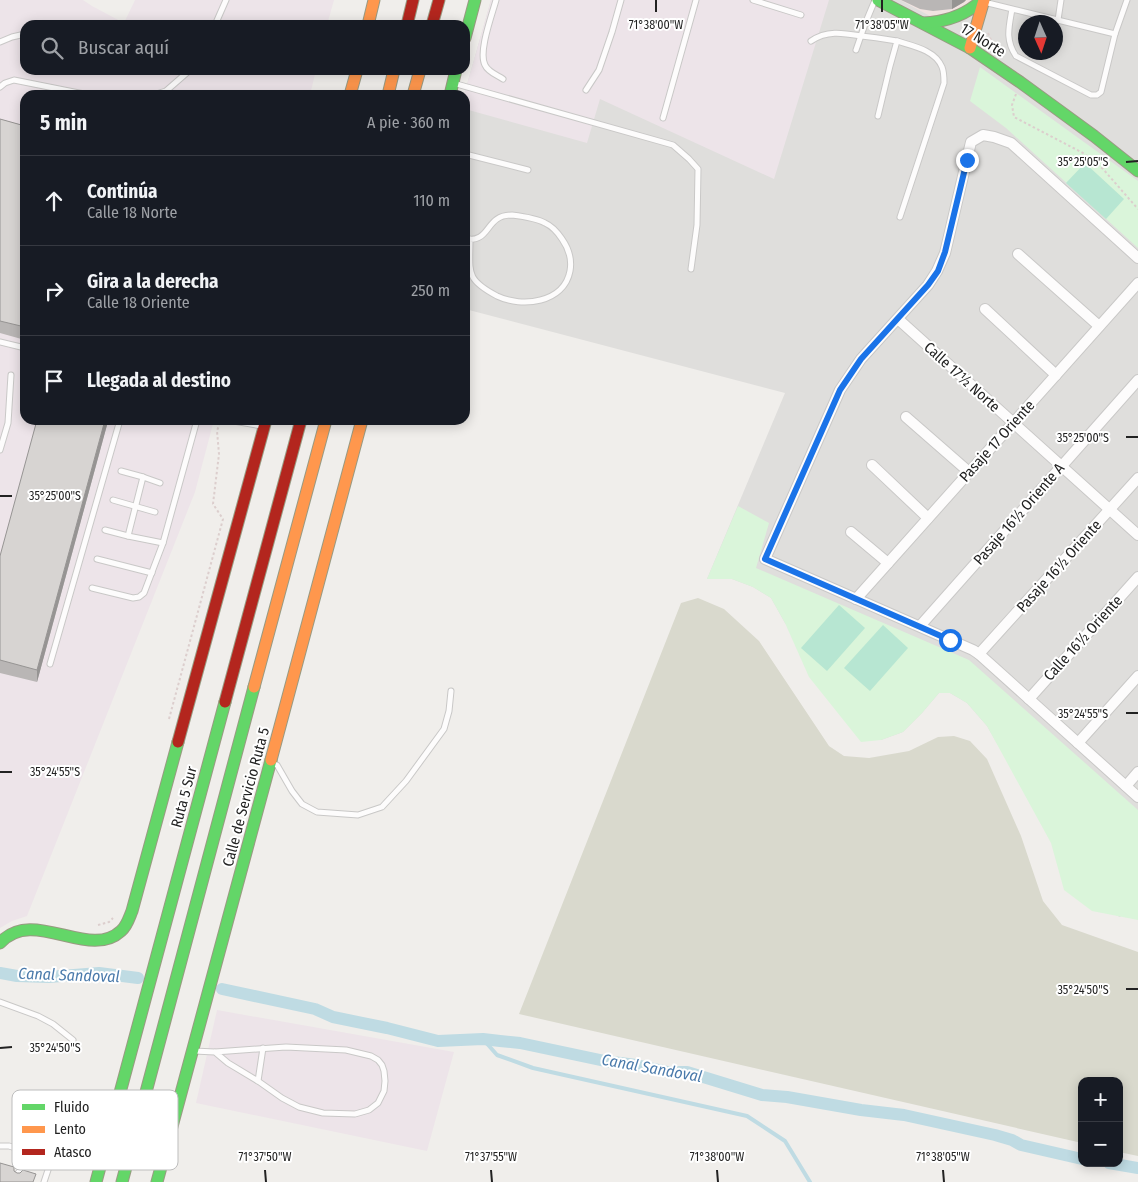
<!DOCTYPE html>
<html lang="es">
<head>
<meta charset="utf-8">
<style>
	body { margin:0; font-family:"Fira Sans Condensed",sans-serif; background:#242831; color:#f1f3f6 }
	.controls { position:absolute; right:15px; bottom:15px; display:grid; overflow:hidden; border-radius:10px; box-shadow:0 2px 12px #0003 }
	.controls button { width:45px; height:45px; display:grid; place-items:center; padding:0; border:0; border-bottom:1px solid #363941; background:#171b24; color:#f1f3f6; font:25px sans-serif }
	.compass { position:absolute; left:1018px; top:15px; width:45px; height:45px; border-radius:50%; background:#171b24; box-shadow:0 2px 12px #0003; rotate:177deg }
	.stop { position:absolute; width:15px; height:15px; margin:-11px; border:4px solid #1a73e8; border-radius:50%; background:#fff }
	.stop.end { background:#1a73e8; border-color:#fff; box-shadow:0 1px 5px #0008 }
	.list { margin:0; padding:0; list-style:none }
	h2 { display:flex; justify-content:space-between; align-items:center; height:65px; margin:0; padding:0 20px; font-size:21px }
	h2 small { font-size:16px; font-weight:400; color:#9ea1a6 }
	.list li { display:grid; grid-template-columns:32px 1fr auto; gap:15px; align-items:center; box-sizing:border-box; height:90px; padding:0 20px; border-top:1px solid #363941 }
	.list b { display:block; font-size:19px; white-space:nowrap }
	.list p { margin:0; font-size:16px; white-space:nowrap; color:#9ea1a6 }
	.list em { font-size:16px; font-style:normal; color:#9ea1a6 }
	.icon { flex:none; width:28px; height:28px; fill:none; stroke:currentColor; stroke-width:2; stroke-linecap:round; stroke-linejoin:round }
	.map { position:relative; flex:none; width:1138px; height:1182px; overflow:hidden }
	.search { position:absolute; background:#171b24; box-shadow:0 2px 12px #0003; left:20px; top:20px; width:450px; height:55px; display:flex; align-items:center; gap:12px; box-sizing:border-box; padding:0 18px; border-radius:15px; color:#9ea1a6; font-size:19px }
	.panel { position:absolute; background:#171b24; box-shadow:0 2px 12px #0003; left:20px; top:90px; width:450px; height:335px; border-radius:15px }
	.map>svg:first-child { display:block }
	.residential { fill:#dfdedc; fill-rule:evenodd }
	.commercial { fill:#f1e3e1 }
	.industrial { fill:#ede4e9 }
	.construction { fill:#d9d9cd }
	.park { fill:#daf5da }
	.pitch { fill:#b7e6d2 }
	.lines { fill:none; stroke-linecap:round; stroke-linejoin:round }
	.stream { stroke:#bfdbe3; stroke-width:4 }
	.canal { stroke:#bfdbe3; stroke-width:12 }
	.lane-casing { stroke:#c9c8c7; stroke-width:7 }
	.street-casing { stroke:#c9c8c7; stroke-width:12 }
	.fast-casing { stroke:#999a82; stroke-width:13 }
	.slow-casing { stroke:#999a82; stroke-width:13 }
	.jam-casing { stroke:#999a82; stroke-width:13 }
	.path { stroke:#dccecd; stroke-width:2; stroke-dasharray:2.5 2.5; stroke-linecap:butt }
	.lane { stroke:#fdfcfc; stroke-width:5 }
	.street { stroke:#fdfcfc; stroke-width:10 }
	.fast { stroke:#63d668; stroke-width:11 }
	.slow { stroke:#ff974d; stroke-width:11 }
	.jam { stroke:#b3261e; stroke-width:11 }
	.wall { fill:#b9b6b5 }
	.shaded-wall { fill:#969493 }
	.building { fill:#d7d4d2; stroke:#969493 }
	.route { stroke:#1a73e8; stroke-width:6 }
	.ticks { fill:none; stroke:#222; stroke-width:2 }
	.labels { text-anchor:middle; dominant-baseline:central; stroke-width:4; stroke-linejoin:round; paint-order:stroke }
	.street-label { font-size:15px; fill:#222; stroke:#fff }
	.water-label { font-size:16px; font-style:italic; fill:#4a7aab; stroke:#fff }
	.key { fill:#fff; stroke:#bdbdbd; stroke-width:1 }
	.key-label { font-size:14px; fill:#222 }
	.ticks-label { font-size:12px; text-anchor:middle; fill:#222; stroke:#fff; stroke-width:4; stroke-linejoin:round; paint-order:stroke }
</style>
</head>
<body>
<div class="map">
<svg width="1138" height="1182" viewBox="0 0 1138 1182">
	<rect width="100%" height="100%" fill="#f0eeeb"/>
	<path class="residential" d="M491,0H1138V898L1120,917L1089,902L987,726L967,703L950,693H939L922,713L903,732L881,740L785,623L771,598L753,587L732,579H707L785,393L465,309L464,95ZM1026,22H1056V52H1026Z"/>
	<polygon class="commercial" points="900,0 971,0 954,14 930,16"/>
	<g class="industrial">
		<polygon points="0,0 83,0 92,6 124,23 135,0 334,0 327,25 25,25 25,70 316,70 310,95 25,95 25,420 214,420 195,492 27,916 12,921 0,928"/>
		<polygon points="491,0 829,0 774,179 600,99 587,143 465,109 464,95"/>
		<polygon points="217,1010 454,1052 427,1151 196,1103"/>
	</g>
	<polygon class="construction" points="698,598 724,609 759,641 829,746 844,756 869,758 909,751 938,737 954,736 970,741 987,759 1021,836 1043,901 1062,925 1138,952 1138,1156 1119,1152 1119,1081 1082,1081 1082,1143 519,1014 681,603"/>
	<g class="park">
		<polygon points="980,67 1138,181 1138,248 1006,128 970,101"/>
		<polygon points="738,506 769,523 756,568 969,660 1138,810 1138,920 1092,911 1064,890 1051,843 987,726 967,703 950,693 939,693 922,713 903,732 881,740 861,742 809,677 785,623 771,598 753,587 732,579 707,579"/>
	</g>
	<g class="pitch">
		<polygon points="1085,163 1124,199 1106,219 1066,183"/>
		<polygon points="839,605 865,628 827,671 801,648"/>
		<polygon points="883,625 908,648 870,691 844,668"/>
	</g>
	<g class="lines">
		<polyline class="stream" points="483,1039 497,1055 533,1068 747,1116 785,1141 810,1182"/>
		<g class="canal">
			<polyline points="0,973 17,976 49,977 99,973 138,978"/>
			<polyline points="222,989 315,1009 333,1017 387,1028 438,1041 483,1039 500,1041 520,1043 605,1061 636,1065 668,1072 687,1072 762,1095 787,1097 861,1110 904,1115 995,1135 1012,1140 1021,1145 1082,1159"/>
			<polyline points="1109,1163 1138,1168"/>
		</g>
		<defs>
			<g id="lane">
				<path d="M496,0C492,15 478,52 485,65C488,72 497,75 503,79"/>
				<polyline points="753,0 801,15"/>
				<path d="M984,2L1115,34L1101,92L1097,95H1091L1016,56C1005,40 1009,27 1012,9"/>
				<polyline points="1058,20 1061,0"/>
				<polyline points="215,25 226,0"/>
				<polyline points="1115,34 1127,0"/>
				<path d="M811,41C827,30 843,33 861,36C873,37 885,39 897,41L890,66L878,116"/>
				<path d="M897,41C913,46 935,50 942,67C944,72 944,78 944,83L900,217"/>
				<polyline points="0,42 12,37 25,34"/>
				<polyline points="856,50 865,24 875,0"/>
				<polyline points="453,83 673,145 689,159 698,169 697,225 691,269"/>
				<polyline points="0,87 5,83 14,80 89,95"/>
				<polyline points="586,90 599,70 612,32 621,0"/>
				<polyline points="153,95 166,91 190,70"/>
				<polyline points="663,118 696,0"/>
				<polyline points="465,154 528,170"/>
				<path d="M465,239C492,243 484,215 512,215C520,216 538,219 545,223C552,226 558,233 562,239C569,249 572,260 570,271C564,303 522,308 497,296C465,279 470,273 470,239"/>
				<polyline points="0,342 25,348"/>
				<polyline points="228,420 262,426"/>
				<polyline points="0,450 8,423 11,375"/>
				<polyline points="121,471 143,477"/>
				<polyline points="113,500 155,512"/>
				<polyline points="105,530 128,536 163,543"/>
				<polyline points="128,536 143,477 160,483"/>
				<polyline points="97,559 152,573"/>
				<polyline points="92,588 133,598 139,597 144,593 163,543 197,420"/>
				<polyline points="50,664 120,420"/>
				<polyline points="271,763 277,765 292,791 302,804 317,812 358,815 382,807 406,781 444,729 449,711 451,691"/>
				<polyline points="0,1002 38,1016 53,1024 73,1040"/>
				<polyline points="194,1051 215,1052 286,1047 346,1050 371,1056 378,1060 382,1065 384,1071 385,1081 384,1091 378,1103 369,1110 355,1114 323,1113 299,1107 282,1098 258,1081 228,1063 215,1052"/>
				<polyline points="258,1081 263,1048"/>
				<polyline points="0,1146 9,1146 38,1155"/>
				<polyline points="18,1173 28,1162 38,1155 53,1155 105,1133"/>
				<polyline points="44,1182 53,1155"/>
			</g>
			<g id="street">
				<polyline points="1018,254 1099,326"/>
				<polyline points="1138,258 1011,143 994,137 983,135 971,142 945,253 937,271 928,285 861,359 840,390 765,559 973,650 979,654 1138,797"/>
				<polyline points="985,309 1056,375"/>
				<polyline points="898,319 1138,535"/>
				<polyline points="906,417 969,472"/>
				<polyline points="872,465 928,518"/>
				<polyline points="851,532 888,563"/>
				<polyline points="856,599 1138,283"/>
				<polyline points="920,626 1138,380"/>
				<polyline points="979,654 1138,478"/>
				<polyline points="1029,699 1138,577"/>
				<polyline points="1078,743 1138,676"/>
				<polyline points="1126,786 1138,772"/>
			</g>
			<g id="fast">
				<polyline points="878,0 970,48 1020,82 1094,136 1138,171"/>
				<path d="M923,23C946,22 965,16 982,0"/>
				<polyline points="465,38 475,0"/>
				<polyline points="450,95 456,70"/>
				<path d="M0,943C33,906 89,961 121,931C127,926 129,918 132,911L178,742"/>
				<polyline points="96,1182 225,702"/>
				<polyline points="122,1182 254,687"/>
				<polyline points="157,1182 271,760"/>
			</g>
			<g id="slow">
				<polyline points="368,25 374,0"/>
				<polyline points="970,48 984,0"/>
				<polyline points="350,95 357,70"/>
				<polyline points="388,95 394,70"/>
				<polyline points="413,95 420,70"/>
				<polyline points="254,687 326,420"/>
				<polyline points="271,760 362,420"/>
			</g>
			<g id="jam">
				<polyline points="407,25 413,0"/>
				<polyline points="432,25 439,0"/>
				<polyline points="225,702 301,420"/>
				<polyline points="178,742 266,420"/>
			</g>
		</defs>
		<use href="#lane" class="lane-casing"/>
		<use href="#street" class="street-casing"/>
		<use href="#fast" class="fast-casing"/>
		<use href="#slow" class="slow-casing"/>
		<use href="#jam" class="jam-casing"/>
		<g class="path">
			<polyline points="988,33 994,47"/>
			<polyline points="1016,94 1012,105 1014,117 1083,153 1103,169 1138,209"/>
			<polyline points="169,719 223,519 213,504 219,454 217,431 220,422"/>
			<polyline points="98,925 109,922 113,918"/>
		</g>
		<use href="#lane" class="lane"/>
		<use href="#street" class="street"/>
		<use href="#fast" class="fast"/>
		<use href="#slow" class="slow"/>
		<use href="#jam" class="jam"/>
	</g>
	<g class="wall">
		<polygon points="901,0 966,0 964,2 952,9 933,11 920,9"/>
		<polygon points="0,119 25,126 25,340 0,333"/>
		<polygon points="107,420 107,425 37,682 0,673 0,556"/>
	</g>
	<g class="shaded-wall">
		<polygon points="952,0 966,0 964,2 952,9"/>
		<polygon points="105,420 107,420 107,425 37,682 37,670"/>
	</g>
	<g class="building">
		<polygon points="0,119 25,126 25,327 0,321"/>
		<polygon points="37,420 105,420 37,670 0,660 0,556"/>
		<polygon points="0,1163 14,1167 14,1171 17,1173 20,1173 23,1170 36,1174 33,1182 0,1182"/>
	</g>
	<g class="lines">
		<polyline class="route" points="950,640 765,559 840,390 861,359 928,285 938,271 945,252 967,160"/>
	</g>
	<path class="ticks" d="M656,0V12M882,0V12M1126,162L1138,161M1126,437H1138M0,496H12M1126,713H1138M0,772H12M1126,989H1138M0,1048L12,1047M265,1170L266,1182M491,1170L492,1182M717,1170L718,1182M943,1170L944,1182"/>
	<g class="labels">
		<g class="street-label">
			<text transform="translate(983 40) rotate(32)">17 Norte</text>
			<text transform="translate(962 377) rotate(42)">Calle 17½ Norte</text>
			<text transform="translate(997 441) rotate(-48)">Pasaje 17 Oriente</text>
			<text transform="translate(1019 514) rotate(-49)">Pasaje 16½ Oriente A</text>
			<text transform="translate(1059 566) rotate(-48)">Pasaje 16½ Oriente</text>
			<text transform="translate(1083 638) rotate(-48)">Calle 16½ Oriente</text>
			<text transform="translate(184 797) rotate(-75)">Ruta 5 Sur</text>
			<text transform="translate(246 797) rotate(-75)">Calle de Servicio Ruta 5</text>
		</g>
		<g class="water-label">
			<text transform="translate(69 975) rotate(2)">Canal Sandoval</text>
			<text transform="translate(652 1068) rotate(10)">Canal Sandoval</text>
		</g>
	</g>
	<rect x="12" y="1090" width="166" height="80" rx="8" class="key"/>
	<rect x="22" y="1104" width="23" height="6" fill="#63d668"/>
	<rect x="22" y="1126" width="23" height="7" fill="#ff974d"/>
	<rect x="22" y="1149" width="23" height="6" fill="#b3261e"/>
	<g class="key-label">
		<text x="54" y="1112">Fluido</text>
		<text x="54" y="1134">Lento</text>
		<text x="54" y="1157">Atasco</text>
	</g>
	<g class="ticks-label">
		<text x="656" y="29">71°38'00"W</text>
		<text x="882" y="29">71°38'05"W</text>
		<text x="1083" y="166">35°25'05"S</text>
		<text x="1083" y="442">35°25'00"S</text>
		<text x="55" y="500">35°25'00"S</text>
		<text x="1083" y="718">35°24'55"S</text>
		<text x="55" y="776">35°24'55"S</text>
		<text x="1083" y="994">35°24'50"S</text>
		<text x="55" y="1052">35°24'50"S</text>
		<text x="265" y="1161">71°37'50"W</text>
		<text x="491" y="1161">71°37'55"W</text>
		<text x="717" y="1161">71°38'00"W</text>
		<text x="943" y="1161">71°38'05"W</text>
	</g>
</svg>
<div class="controls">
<button>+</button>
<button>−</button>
</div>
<svg class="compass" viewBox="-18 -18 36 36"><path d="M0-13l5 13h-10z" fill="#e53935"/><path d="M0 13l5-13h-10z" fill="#9ea1a6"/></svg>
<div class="stop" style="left:950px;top:640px"></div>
<div class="stop end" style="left:967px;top:160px"></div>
<div class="search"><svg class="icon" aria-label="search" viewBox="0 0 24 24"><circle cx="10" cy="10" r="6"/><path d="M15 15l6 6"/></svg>Buscar aquí</div>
<section class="panel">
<h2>5 min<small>A pie · 360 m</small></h2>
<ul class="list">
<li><svg class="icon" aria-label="ahead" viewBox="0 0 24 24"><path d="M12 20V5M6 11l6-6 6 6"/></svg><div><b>Continúa</b><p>Calle 18 Norte</p></div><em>110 m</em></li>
<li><svg class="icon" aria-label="right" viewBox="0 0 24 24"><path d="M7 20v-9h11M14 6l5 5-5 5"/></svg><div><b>Gira a la derecha</b><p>Calle 18 Oriente</p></div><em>250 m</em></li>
<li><svg class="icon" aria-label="arrive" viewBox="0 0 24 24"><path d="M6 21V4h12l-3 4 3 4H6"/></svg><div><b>Llegada al destino</b></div></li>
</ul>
</section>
</div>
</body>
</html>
